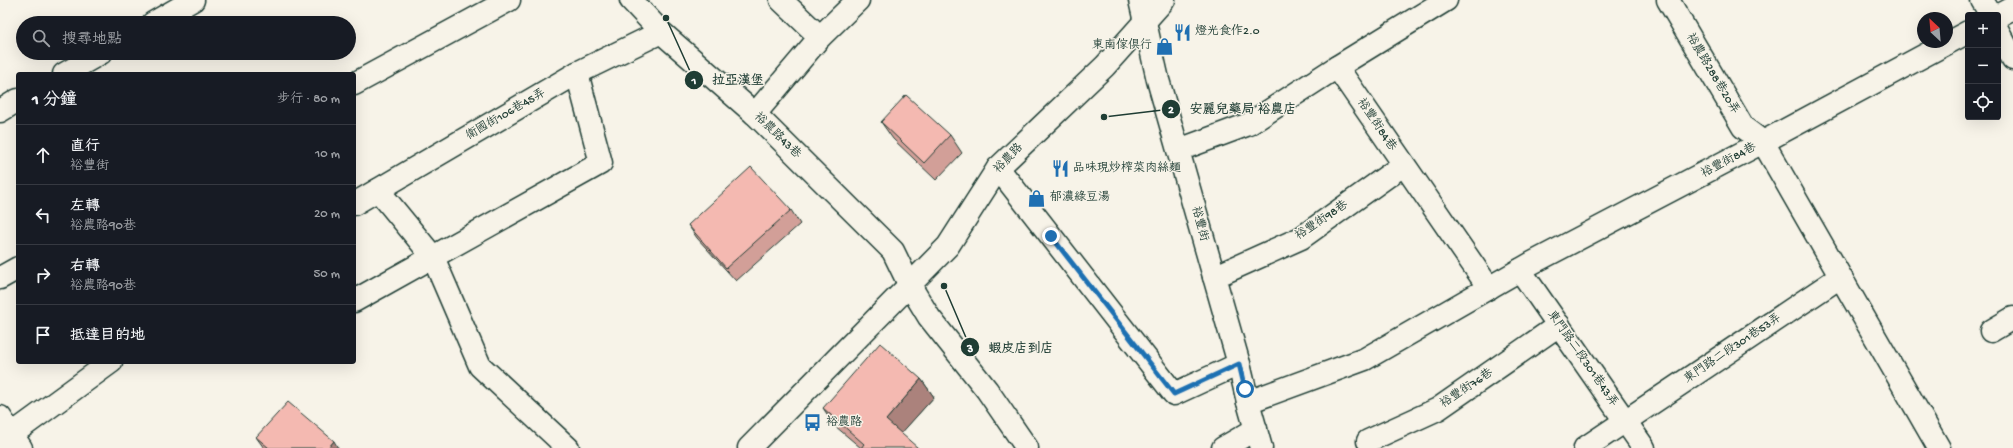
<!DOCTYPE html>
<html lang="zh-TW">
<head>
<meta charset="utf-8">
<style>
	body { margin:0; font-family:"Gochi Hand","LXGW WenKai TC",sans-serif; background:#242831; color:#f1f3f6 }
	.controls { position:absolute; right:12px; top:12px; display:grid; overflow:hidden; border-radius:4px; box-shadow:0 4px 16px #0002 }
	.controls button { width:36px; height:36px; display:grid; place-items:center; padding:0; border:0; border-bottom:1px solid #363941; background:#171b24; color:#f1f3f6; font:20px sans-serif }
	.compass { position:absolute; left:1917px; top:12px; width:36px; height:36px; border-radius:50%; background:#171b24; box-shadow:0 4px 16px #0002; rotate:334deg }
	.stop { position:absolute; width:12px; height:12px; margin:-9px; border:3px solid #1f6fb2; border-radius:50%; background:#fff }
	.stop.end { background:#1f6fb2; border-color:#fff; box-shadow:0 1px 4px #0008 }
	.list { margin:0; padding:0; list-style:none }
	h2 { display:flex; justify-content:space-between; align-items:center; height:52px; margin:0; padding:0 16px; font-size:17px }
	h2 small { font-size:13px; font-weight:400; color:#9ea1a6 }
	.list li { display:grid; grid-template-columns:26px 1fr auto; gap:12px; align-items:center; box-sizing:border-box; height:60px; padding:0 16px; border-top:1px solid #363941 }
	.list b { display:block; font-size:15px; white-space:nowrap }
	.list p { margin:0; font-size:13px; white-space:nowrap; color:#9ea1a6 }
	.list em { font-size:13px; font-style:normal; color:#9ea1a6 }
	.icon { flex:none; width:22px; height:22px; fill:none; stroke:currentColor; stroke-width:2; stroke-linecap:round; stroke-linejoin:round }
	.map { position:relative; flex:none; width:2013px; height:448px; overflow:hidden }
	.search { position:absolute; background:#171b24; box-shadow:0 4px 16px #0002; left:16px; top:16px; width:340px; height:44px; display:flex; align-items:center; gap:10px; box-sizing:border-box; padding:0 14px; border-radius:22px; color:#9ea1a6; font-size:15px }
	.panel { position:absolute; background:#171b24; box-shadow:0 4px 16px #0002; left:16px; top:72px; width:340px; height:292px; border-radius:4px }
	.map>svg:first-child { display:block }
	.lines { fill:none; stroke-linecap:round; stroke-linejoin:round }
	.minor-casing { stroke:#1f3d34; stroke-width:25 }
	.minor { stroke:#f7f3e8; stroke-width:22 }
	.wall { fill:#d29f98; stroke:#1f3d34 }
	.shaded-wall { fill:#ab827c; stroke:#1f3d34 }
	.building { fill:#f4b9b1; stroke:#1f3d34 }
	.route { stroke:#1f6fb2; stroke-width:5 }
	.labels { text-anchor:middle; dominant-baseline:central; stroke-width:3; stroke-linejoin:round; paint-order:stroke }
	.poi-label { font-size:12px; fill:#1f3d34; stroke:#f7f3e8; text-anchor:start }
	.street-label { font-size:12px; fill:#1f3d34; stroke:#f7f3e8 }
	.leader { fill:none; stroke:#1f3d34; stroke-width:1.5 }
	.callout-dot { fill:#1f3d34; stroke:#f7f3e8; stroke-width:1.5 }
	.mark-label { font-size:12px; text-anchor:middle; font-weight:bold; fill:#fff }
	.callout-label { font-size:13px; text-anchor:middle; font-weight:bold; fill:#1f3d34; stroke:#f7f3e8; stroke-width:3; stroke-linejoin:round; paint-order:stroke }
</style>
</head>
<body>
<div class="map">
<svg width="2013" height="448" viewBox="0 0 2013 448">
	<rect width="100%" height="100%" fill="#f7f3e8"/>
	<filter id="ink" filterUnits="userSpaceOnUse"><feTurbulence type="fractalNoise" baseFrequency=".025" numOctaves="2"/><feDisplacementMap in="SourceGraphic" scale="8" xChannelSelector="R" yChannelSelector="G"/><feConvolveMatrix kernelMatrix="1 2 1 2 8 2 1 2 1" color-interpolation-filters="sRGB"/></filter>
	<g filter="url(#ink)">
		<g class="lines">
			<defs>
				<g id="minor">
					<polyline points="631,0 661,32 755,114 893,251 909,284 929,317 987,390 1027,448"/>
					<polyline points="781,0 820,37 858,0"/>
					<polyline points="1140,0 1158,80 1239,364 1248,402 1261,448"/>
					<polyline points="1668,0 1743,127 1763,142 1939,448"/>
					<polyline points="1982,0 1991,15"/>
					<polyline points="1998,16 2013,8"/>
					<polyline points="153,23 193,0"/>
					<polyline points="1998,31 2013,59"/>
					<polyline points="1337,67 1489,288"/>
					<polyline points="64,74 101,53"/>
					<polyline points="354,84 509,0"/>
					<polyline points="0,111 18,100"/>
					<polyline points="755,114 820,37"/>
					<polyline points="1179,150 1249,124 1337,67 1446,0"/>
					<polyline points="998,168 1174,394 1239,364"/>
					<polyline points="378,190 433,257 480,366 568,448"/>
					<polyline points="354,204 577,73 661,32"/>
					<polyline points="1520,270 1644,448"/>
					<polyline points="1214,277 1301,238 1403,165"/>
					<polyline points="0,278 18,268"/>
					<polyline points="354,301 601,163 577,73"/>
					<polyline points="1991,331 2013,318"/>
					<polyline points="1248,402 1365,359 1532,263 1763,142 1968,32"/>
					<polyline points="0,417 21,448"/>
					<polyline points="1368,441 1438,409 1559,325"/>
					<polyline points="0,443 111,362"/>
					<polyline points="749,448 948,246 998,168 1105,66 1164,0"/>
					<polyline points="1223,448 1256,429"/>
					<polyline points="1585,448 1840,277"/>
				</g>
			</defs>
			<use href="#minor" class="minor-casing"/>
			<use href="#minor" class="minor"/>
		</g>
		<g class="wall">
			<polygon points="881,122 950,135 962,153 936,180 893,139"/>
			<polygon points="791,210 800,224 736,281 697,238 688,225"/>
			<polygon points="921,379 934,397 901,433 861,448 835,426 823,408"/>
			<polygon points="256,437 338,448 264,448"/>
		</g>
		<g class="shaded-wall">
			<polygon points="921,379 934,397 898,437 886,420"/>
			<polygon points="334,441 338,448 328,448"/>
		</g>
		<g class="building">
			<polygon points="906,95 950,135 924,163 881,122"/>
			<polygon points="751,167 791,210 726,268 688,225"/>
			<polygon points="880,343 921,379 886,420 918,448 861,448 864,444 823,408"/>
			<polygon points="288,402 334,441 328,448 269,448 256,437"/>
		</g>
	</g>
	<g class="lines" filter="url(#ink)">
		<polyline class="route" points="1051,236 1174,394 1239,364 1245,389"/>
	</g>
	<defs>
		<symbol id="restaurant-bare" viewBox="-9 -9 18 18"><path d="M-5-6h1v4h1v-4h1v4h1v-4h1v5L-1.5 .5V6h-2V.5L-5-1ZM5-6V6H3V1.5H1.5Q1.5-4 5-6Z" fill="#1f6fb2" stroke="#f7f3e8" stroke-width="2.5" paint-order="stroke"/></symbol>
		<symbol id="shop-bare" viewBox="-9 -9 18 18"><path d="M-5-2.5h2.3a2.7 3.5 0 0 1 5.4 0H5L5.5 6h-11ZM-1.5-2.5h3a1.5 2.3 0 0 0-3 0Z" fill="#1f6fb2" stroke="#f7f3e8" stroke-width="2.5" paint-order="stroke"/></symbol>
		<symbol id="bus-bare" viewBox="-9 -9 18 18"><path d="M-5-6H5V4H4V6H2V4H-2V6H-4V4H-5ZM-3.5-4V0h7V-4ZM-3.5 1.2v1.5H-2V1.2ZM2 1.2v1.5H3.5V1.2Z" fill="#1f6fb2" stroke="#f7f3e8" stroke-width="2.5" paint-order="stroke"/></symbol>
	</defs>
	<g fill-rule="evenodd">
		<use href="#restaurant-bare" x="1170" y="20" width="25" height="25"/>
		<use href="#shop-bare" x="1152" y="34" width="25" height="25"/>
		<use href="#restaurant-bare" x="1048" y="156" width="25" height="25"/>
		<use href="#shop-bare" x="1024" y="186" width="25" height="25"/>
		<use href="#bus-bare" x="800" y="410" width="25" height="25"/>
	</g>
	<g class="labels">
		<g class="poi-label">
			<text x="1195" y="32">燈光食作2.0</text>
			<text x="1152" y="46" text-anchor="end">東南傢俱行</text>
			<text x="1073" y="169">品味現炒榨菜肉絲麵</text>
			<text x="1050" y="198">郁濃綠豆湯</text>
			<text x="826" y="423">裕農路</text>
		</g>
		<g class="street-label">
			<text transform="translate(1712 74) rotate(59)">裕農路288巷20弄</text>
			<text transform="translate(506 115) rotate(-30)">衛國街106巷45弄</text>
			<text transform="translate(1376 125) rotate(56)">裕豐街84巷</text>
			<text transform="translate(777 136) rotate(44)">裕農路43巷</text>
			<text transform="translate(1009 159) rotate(-46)">裕農路</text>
			<text transform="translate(1729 161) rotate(-28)">裕豐街84巷</text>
			<text transform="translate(1322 221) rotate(-34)">裕豐街98巷</text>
			<text transform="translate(1199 224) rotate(75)">裕豐街</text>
			<text transform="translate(1733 349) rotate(-34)">東門路二段301巷53弄</text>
			<text transform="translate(1582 359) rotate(55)">東門路二段301巷43弄</text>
			<text transform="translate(1467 389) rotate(-34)">裕豐街76巷</text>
		</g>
	</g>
	<path class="leader" d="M666 18L694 80M1104 117L1171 109M944 286L970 347"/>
	<g class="callout-dot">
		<circle cx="666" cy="18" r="4"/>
		<circle cx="1104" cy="117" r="4"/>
		<circle cx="944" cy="286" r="4"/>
		<circle cx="694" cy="80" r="10"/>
		<circle cx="1171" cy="109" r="10"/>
		<circle cx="970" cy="347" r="10"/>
	</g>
	<g class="mark-label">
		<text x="694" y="84">1</text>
		<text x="1171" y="113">2</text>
		<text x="970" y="352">3</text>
	</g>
	<g class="callout-label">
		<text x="738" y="84">拉亞漢堡</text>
		<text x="1243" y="113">安麗兒藥局 裕農店</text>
		<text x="1021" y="352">蝦皮店到店</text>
	</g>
</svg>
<div class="controls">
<button>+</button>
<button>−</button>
<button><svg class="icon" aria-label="locate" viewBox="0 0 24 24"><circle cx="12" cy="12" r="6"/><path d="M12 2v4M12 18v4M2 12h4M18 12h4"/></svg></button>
</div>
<svg class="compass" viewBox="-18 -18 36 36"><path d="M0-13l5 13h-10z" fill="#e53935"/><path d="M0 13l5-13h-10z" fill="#9ea1a6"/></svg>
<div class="stop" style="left:1245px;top:389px"></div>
<div class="stop end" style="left:1051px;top:236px"></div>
<div class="search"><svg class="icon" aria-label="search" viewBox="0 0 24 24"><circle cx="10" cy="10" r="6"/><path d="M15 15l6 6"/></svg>搜尋地點</div>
<section class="panel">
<h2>1 分鐘<small>步行 · 80 m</small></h2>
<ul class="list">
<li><svg class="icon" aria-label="ahead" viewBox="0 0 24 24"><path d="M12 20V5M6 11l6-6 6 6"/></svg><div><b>直行</b><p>裕豐街</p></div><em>10 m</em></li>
<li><svg class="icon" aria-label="left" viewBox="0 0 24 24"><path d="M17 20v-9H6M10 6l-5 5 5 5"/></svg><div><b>左轉</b><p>裕農路90巷</p></div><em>20 m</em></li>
<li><svg class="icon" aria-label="right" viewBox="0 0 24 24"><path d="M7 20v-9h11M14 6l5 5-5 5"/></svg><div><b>右轉</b><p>裕農路90巷</p></div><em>50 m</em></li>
<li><svg class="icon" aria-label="arrive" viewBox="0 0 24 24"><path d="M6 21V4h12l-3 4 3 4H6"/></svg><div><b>抵達目的地</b></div></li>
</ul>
</section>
</div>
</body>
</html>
